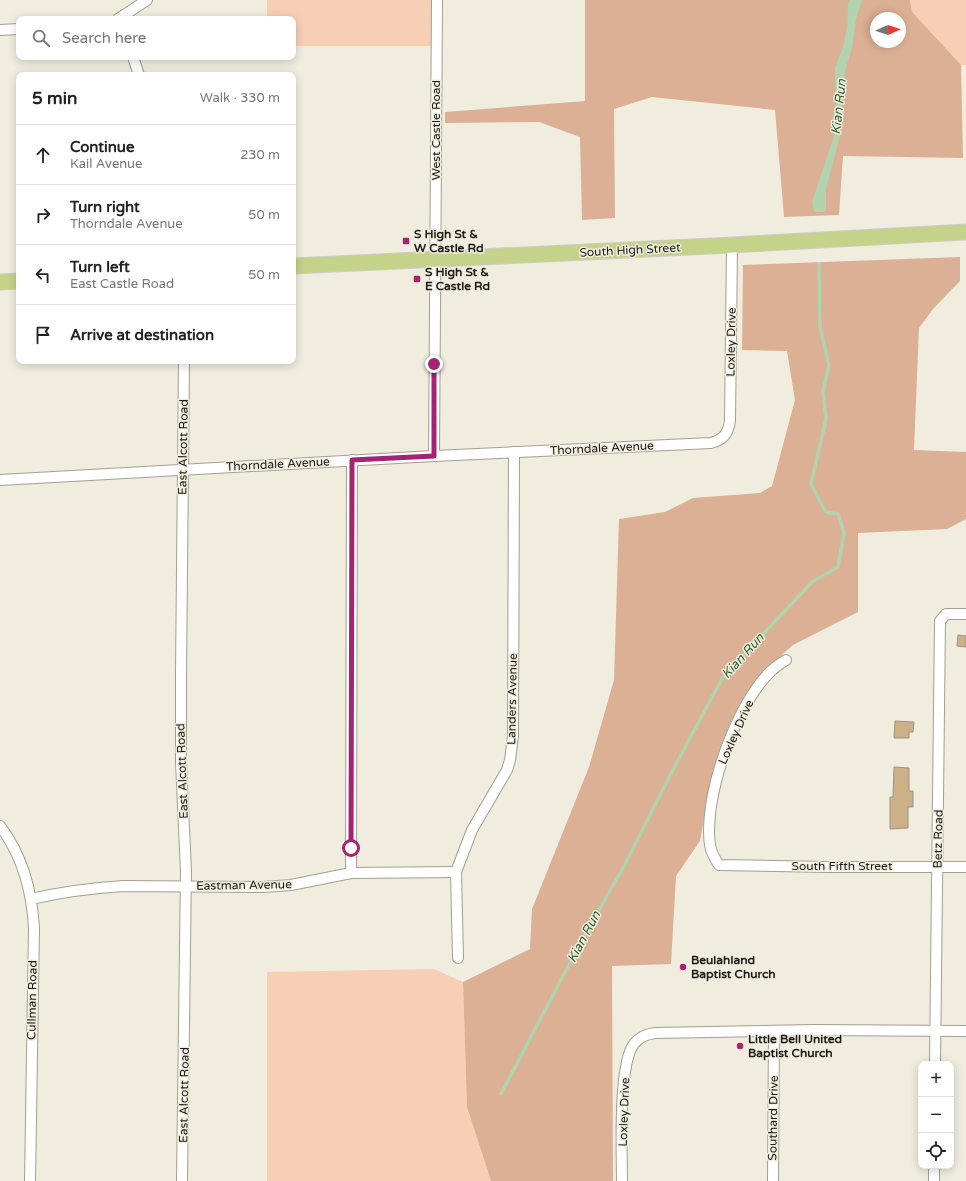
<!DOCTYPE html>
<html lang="en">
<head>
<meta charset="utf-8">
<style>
	body { margin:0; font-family:"Varela Round",sans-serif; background:#f2f2f2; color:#222 }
	.controls { position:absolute; right:12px; bottom:12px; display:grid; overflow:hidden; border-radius:8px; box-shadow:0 2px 10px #0003 }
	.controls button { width:36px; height:36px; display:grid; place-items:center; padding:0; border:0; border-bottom:1px solid #e0e0e0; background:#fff; color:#222; font:20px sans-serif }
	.compass { position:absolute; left:870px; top:12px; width:36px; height:36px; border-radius:50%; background:#fff; box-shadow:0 2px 10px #0003; rotate:87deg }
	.stop { position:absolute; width:12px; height:12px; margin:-9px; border:3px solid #a42372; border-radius:50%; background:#fff }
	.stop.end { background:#a42372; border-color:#fff; box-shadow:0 1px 4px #0008 }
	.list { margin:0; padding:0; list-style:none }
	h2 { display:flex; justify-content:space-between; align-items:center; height:52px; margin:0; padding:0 16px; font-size:17px }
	h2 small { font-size:13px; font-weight:400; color:#767676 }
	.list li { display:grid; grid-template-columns:26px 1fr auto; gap:12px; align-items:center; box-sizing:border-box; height:60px; padding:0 16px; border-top:1px solid #e0e0e0 }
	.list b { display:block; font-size:15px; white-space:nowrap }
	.list p { margin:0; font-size:13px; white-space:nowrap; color:#767676 }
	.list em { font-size:13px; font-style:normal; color:#767676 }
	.icon { flex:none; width:22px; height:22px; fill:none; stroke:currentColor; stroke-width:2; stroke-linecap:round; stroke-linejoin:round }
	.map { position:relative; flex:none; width:966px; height:1181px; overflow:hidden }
	.search { position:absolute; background:#fff; box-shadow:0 2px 10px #0003; left:16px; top:16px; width:280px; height:44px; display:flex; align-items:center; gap:10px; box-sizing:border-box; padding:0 14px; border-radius:8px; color:#767676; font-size:15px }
	.panel { position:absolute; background:#fff; box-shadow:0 2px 10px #0003; left:16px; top:72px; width:280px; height:292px; border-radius:8px }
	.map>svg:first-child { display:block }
	.green { fill:#f7cfb6 }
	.forest { fill:#dbb095; fill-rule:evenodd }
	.water { fill:#b1d3ad }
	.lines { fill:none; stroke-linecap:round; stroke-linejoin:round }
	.stream { stroke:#b1d3ad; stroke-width:3.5 }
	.building { fill:#ccb088; stroke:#9b9387 }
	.minor-casing { stroke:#a29f92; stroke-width:12 }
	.primary-casing { stroke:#cdcdcc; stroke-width:17 }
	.minor { stroke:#fff; stroke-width:10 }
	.primary { stroke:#c4d389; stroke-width:15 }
	.route { stroke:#a42372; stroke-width:5 }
	.poi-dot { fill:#a42372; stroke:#f0eddf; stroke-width:1.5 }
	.labels { text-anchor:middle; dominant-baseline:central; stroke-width:3; stroke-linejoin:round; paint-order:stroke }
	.street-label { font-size:12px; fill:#1c1b16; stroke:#f0eddf }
	.poi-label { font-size:12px; font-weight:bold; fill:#1c1b16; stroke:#f0eddf; text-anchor:start }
	.water-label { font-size:13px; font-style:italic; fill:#315f2d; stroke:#f0eddf }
</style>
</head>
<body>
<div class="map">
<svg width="966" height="1181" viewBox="0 0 966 1181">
	<rect width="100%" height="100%" fill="#f0eddf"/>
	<g class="green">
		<polygon points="267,0 431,0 431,46 293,46 293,19 267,19"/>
		<polygon points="910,0 966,0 966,65 961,65 911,12"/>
		<polygon points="434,969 463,982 467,1107 491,1181 267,1181 267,972"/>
	</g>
	<g class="forest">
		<path d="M585,0H910L912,12L961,65L963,158L843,156L839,215L784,217L775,110L652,97L614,109L615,218L582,220L580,137L539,122L445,123V112L585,101ZM876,18H900V42H876Z"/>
		<polygon points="960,257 960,281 933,309 919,328 914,450 966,452 966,519 947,529 858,533 858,612 793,645 763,672 730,725 711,778 700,841 676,876 671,964 612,966 613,1181 491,1181 467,1107 463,982 530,949 532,909 589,767 614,680 619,519 665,512 693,498 760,493 772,486 795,400 787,351 742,350 743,265"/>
	</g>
	<polygon class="water" points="850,0 862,0 856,19 852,48 845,71 841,132 826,189 826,211 823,212 814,212 812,202 834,136 836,120 835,68 843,47 847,27 848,4"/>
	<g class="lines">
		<polyline class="stream" points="501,1094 585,934 623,868 677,762 723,677 812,582 838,567 844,533 838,514 826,512 811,484 826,419 823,392 829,365 820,327 819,264"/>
	</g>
	<g class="building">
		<polygon points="958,635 966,636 966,647 957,646"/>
		<polygon points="895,721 914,722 913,732 909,732 909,738 894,738"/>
		<polygon points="894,767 909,768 909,791 913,791 913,807 908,807 908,828 890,829 890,797 893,797"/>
	</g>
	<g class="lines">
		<defs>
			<g id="minor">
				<polyline points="118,19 147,0"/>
				<polyline points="0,30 19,29"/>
				<polyline points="133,57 139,75"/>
				<polyline points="434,456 437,0"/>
				<path d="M0,480L434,456L711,443C723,440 728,434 730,421L732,245"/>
				<path d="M786,660C781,663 776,666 771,671C736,704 703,797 710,845C711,852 715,859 719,865L828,867H966"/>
				<path d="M0,826C22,855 32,892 34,928L30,1181"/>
				<polyline points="351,873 352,460"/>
				<path d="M31,899C62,892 91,888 123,886L263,887L291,885L351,873L456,872"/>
				<polyline points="458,958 456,872 472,830 507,770 510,760 513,736 514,452"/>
				<polyline points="935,1064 940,621 946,614 966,614"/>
				<polyline points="182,1181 186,871 181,762 181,674 184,361"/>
				<path d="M622,1181C622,1153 618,1064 634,1044C639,1037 647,1034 655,1033L813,1030L966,1031"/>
				<polyline points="773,1181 774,1031"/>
				<polyline points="934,1181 934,1166"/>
			</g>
			<g id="primary">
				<polyline points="293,266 732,245 966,232"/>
				<polyline points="0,282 19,281"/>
			</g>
		</defs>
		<use href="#minor" class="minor-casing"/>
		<use href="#primary" class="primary-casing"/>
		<use href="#minor" class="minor"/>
		<use href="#primary" class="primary"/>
	</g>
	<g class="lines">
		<polyline class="route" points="351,848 352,460 434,456 434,364"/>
	</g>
	<g class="poi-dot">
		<rect x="402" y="237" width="8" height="8" rx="2"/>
		<rect x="413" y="275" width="8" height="8" rx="2"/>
		<circle cx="683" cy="967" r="4"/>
		<circle cx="740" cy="1046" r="4"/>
	</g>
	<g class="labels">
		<g class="street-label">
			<text transform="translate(436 130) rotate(-90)">West Castle Road</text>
			<text transform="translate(630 250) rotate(-3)">South High Street</text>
			<text transform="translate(731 342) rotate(-89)">Loxley Drive</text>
			<text transform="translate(183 447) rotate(-89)">East Alcott Road</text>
			<text transform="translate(602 448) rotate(-3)">Thorndale Avenue</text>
			<text transform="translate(278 464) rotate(-3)">Thorndale Avenue</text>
			<text transform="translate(512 699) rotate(-89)">Landers Avenue</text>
			<text transform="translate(736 732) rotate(-66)">Loxley Drive</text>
			<text transform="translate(182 771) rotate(-92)">East Alcott Road</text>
			<text transform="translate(938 839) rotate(-89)">Betz Road</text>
			<text x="842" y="866">South Fifth Street</text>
			<text transform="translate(244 885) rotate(-1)">Eastman Avenue</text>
			<text transform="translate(32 1000) rotate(-89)">Cullman Road</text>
			<text transform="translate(184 1095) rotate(-89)">East Alcott Road</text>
			<text transform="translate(624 1112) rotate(-88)">Loxley Drive</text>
			<text transform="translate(773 1118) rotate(-89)">Southard Drive</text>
		</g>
		<g class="poi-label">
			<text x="414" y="234">S High St &amp;<tspan x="414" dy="14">W Castle Rd</tspan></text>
			<text x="425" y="272">S High St &amp;<tspan x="425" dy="14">E Castle Rd</tspan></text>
			<text x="691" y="960">Beulahland<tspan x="691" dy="14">Baptist Church</tspan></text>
			<text x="748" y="1039">Little Bell United<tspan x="748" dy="14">Baptist Church</tspan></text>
		</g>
		<g class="water-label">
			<text transform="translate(839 107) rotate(-84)">Kian Run</text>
			<text transform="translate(743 656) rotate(-48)">Kian Run</text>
			<text transform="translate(584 937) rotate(-62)">Kian Run</text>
		</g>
	</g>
</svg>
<div class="controls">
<button>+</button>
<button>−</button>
<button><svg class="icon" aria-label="locate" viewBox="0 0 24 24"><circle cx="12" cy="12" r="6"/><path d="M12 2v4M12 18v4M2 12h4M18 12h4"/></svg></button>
</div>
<svg class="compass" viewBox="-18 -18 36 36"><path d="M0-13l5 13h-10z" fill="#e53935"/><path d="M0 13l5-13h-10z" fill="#767676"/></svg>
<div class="stop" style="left:351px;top:848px"></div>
<div class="stop end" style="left:434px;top:364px"></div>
<div class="search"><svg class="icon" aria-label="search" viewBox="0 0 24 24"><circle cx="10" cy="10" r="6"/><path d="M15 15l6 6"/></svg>Search here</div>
<section class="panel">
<h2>5 min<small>Walk · 330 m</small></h2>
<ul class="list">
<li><svg class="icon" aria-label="ahead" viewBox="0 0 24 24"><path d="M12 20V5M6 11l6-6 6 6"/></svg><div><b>Continue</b><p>Kail Avenue</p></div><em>230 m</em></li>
<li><svg class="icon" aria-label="right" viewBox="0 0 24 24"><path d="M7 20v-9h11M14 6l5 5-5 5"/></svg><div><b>Turn right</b><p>Thorndale Avenue</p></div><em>50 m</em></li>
<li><svg class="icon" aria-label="left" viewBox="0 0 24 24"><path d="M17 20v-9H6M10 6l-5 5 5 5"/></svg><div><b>Turn left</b><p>East Castle Road</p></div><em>50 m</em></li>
<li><svg class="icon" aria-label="arrive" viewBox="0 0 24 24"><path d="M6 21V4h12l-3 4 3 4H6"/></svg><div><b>Arrive at destination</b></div></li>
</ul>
</section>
</div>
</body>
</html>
